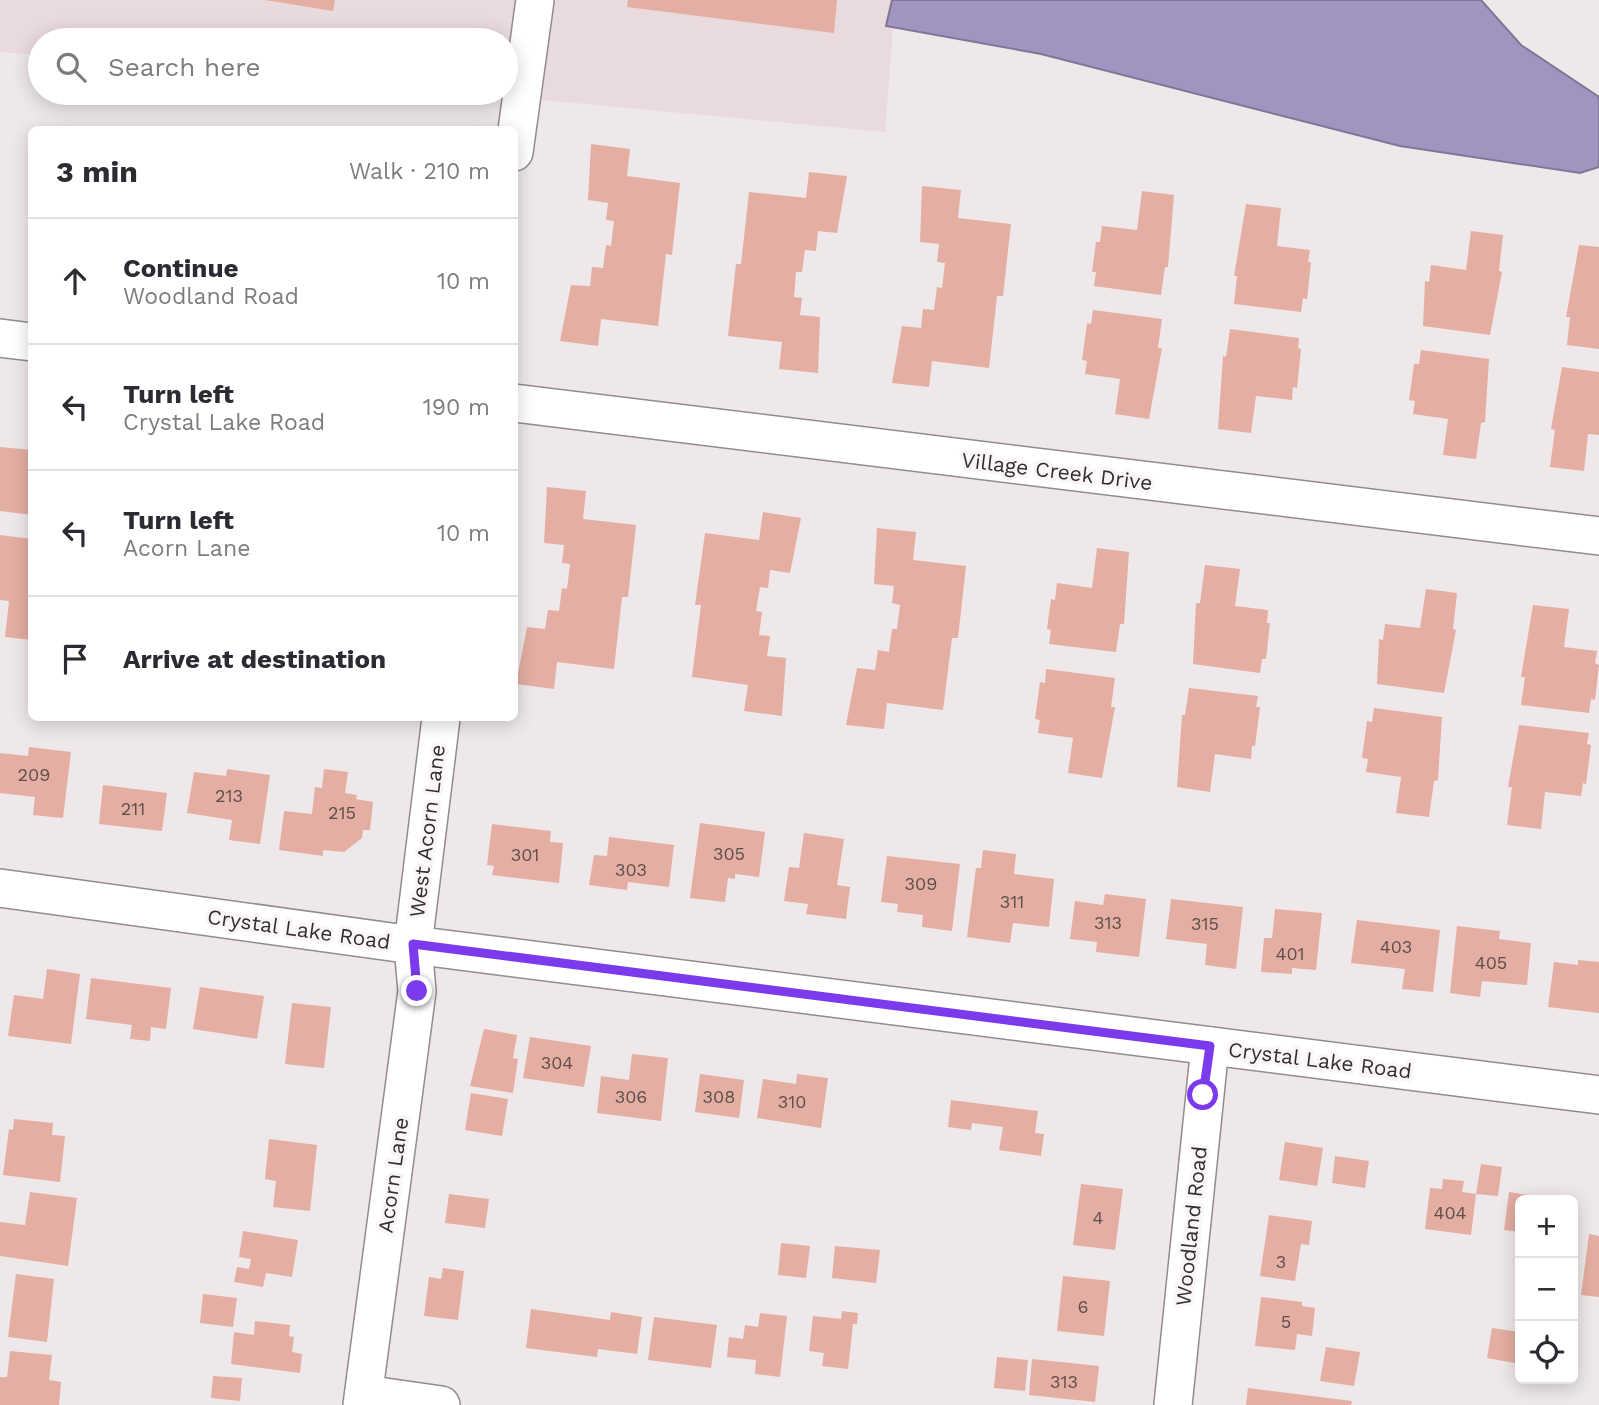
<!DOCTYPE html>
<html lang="en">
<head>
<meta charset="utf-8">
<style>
	body { margin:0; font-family:"Work Sans",sans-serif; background:#f7f7f7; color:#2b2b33 }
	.controls { position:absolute; right:21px; bottom:21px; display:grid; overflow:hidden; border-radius:10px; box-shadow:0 4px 18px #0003 }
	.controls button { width:63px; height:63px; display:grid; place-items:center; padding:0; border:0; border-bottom:2px solid #e1e1e2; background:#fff; color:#2b2b33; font:35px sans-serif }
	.stop { position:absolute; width:21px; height:21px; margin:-16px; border:5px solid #7c3aed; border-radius:50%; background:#fff }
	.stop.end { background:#7c3aed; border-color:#fff; box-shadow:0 2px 7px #0008 }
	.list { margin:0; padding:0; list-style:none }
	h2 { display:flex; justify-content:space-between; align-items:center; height:91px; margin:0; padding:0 28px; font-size:30px }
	h2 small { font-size:23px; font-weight:400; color:#7c7c81 }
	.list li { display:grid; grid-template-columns:46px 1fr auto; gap:21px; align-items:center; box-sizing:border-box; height:126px; padding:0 28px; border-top:2px solid #e1e1e2 }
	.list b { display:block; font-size:26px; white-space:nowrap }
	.list p { margin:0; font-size:23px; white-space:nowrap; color:#7c7c81 }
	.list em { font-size:23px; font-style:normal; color:#7c7c81 }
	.icon { flex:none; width:38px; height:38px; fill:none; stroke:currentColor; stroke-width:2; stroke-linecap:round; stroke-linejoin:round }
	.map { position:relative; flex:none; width:1599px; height:1405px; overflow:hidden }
	.search { position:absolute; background:#fff; box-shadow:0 4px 18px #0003; left:28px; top:28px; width:490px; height:77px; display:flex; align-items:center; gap:18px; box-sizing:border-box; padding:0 24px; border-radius:38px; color:#7c7c81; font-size:26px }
	.panel { position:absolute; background:#fff; box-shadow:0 4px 18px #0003; left:28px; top:126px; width:490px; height:595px; border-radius:10px }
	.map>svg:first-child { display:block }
	.built { fill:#e9dade }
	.water { fill:#a194c1; stroke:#807696; stroke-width:2 }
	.building { fill:#e4aea2 }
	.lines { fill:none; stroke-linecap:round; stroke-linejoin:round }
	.minor-casing { stroke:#928c8d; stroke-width:40 }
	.minor { stroke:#fff; stroke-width:37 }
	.route { stroke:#7c3aed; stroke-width:9 }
	.labels { text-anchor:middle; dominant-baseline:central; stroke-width:7; stroke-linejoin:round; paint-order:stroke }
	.number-label { font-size:18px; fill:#5e4f4c }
	.street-label { font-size:21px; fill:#322f30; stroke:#fcf5f7 }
</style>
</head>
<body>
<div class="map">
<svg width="1599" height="1405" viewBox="0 0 1599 1405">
	<rect width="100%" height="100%" fill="#efe8ea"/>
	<polygon class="built" points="0,0 895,0 885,132 469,93 506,93 506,40 40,40 40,55 0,52"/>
	<polygon class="water" points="892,0 1481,0 1521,45 1599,97 1599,167 1580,173 1400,146 1041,54 886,26"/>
	<g class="building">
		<polygon points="265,0 335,0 333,11"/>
		<polygon points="628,0 837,0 834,33 627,7"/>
		<polygon points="591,144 630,149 627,176 680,183 672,255 666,254 658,326 601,319 598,346 560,341 571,285 590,286 592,267 603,268 606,245 611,246 614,221 606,220 608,203 588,200"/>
		<polygon points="809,172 847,176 837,233 818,231 816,251 805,250 802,272 796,272 794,297 802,298 800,315 820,317 818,373 779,369 782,342 728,336 736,264 741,264 749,192 806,198"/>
		<polygon points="922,186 961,190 958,218 1011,224 1003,296 997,296 989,368 932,361 929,387 892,383 902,326 921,328 923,309 934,310 937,287 942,288 945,263 937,262 939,244 920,242"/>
		<polygon points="1142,191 1174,195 1168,267 1165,267 1161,295 1094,286 1096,272 1092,272 1096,242 1100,242 1102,226 1137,230"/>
		<polygon points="1246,204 1281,208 1277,246 1310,250 1308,262 1311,262 1307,299 1303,298 1301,312 1234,304 1237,276 1234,276"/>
		<polygon points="1471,231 1503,235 1499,271 1502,272 1490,335 1423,326 1425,281 1429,282 1431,265 1466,270"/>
		<polygon points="1579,245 1599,247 1599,349 1567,345 1570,317 1566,317"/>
		<polygon points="1093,310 1162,319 1158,348 1162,348 1149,419 1115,414 1120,379 1085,374 1087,361 1082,360 1087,323 1091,324"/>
		<polygon points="1230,329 1299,338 1298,348 1301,349 1297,388 1293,387 1292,400 1256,396 1251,433 1218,429 1223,356 1226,357"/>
		<polygon points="1421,350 1489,359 1485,422 1481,423 1476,459 1443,455 1448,419 1413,414 1415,401 1409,400 1414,364 1419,364"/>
		<polygon points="1562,367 1599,372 1599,435 1588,434 1584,471 1550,467 1555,430 1551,429"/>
		<polygon points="0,447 32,450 32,515 0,511"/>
		<polygon points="547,487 586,491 583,519 636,525 628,597 622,597 614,669 557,662 554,689 516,684 527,627 545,629 548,610 559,611 562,588 567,589 570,564 562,563 564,545 544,543"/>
		<polygon points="763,512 801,518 790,573 770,570 768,588 760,587 756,611 762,612 759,635 770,636 767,656 786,658 782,716 744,711 748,685 692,677 701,605 695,605 705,533 759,540"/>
		<polygon points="877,528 916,532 913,560 966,566 958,638 952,638 943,710 887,703 884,729 846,725 857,668 875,670 878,650 889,652 892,629 897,629 900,605 892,603 894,586 874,584"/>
		<polygon points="0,535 32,539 32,640 5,637 9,601 0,600"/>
		<polygon points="1097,548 1129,552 1124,624 1120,624 1116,652 1049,644 1051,630 1047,629 1051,599 1055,600 1057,583 1092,588"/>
		<polygon points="1205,565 1240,569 1235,606 1268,610 1267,623 1270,623 1266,659 1262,659 1260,673 1193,664 1196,603 1200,603"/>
		<polygon points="1426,589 1457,593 1453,629 1456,630 1444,693 1377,684 1379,639 1383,640 1385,624 1420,628"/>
		<polygon points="1533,605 1569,609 1564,647 1597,651 1595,663 1599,665 1595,700 1591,699 1589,713 1521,705 1525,677 1521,677"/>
		<polygon points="1046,669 1115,678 1111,707 1115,707 1102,778 1068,773 1073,738 1038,733 1040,720 1035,719 1040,682 1045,683"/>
		<polygon points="1189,688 1258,696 1256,707 1260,707 1255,746 1252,746 1251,759 1215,754 1210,792 1177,787 1182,715 1185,715"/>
		<polygon points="1374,708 1442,717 1438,780 1434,781 1429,817 1396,813 1401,777 1366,772 1368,759 1362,758 1367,721 1372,722"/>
		<polygon points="1519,725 1589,733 1587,744 1591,745 1586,784 1583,783 1581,796 1545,792 1541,829 1507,825 1512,787 1508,787"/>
		<polygon points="29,747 71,752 63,818 33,815 35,797 0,793 0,753 28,756"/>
		<polygon points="227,769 270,775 260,844 229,840 232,820 187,813 194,772 226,776"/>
		<polygon points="324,769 348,772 345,793 357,795 356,799 373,802 370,830 363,830 362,838 344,852 323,850 323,856 279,850 284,811 312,814 315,787 322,788"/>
		<polygon points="103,785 167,793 162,831 99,824"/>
		<polygon points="700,823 765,832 759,877 735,874 735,879 728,878 725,902 690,898"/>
		<polygon points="492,824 551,831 550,842 563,843 559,883 492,875 494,866 487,865"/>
		<polygon points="804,833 844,839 837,885 850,887 846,919 806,914 808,904 784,901 789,867 799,868"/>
		<polygon points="609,837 674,845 669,887 628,882 627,890 589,885 594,855 607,856"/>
		<polygon points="983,850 1016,854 1014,874 1054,879 1049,927 1013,923 1010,943 967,937 976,868 981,868"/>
		<polygon points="887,856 960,864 952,931 922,927 923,915 897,912 898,904 881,902"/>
		<polygon points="1105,894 1146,899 1139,957 1096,952 1097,942 1070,939 1075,901 1103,905"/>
		<polygon points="1171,899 1243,907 1236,969 1205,965 1207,944 1166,939"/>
		<polygon points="1275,909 1322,913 1316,970 1292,968 1292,974 1261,972 1264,938 1272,938"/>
		<polygon points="1357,920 1440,930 1433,992 1402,989 1405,969 1351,963"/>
		<polygon points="1457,926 1500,931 1499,939 1531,943 1527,985 1482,981 1480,997 1450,993"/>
		<polygon points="1578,960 1599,962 1599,1013 1548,1007 1554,962 1578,965"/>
		<polygon points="47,969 80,974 71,1044 8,1036 14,995 43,999"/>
		<polygon points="91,978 171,988 166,1029 151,1027 150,1041 130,1039 132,1025 86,1019"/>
		<polygon points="200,987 264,996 257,1039 193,1029"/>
		<polygon points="292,1003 331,1007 324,1068 285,1064"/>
		<polygon points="484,1029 517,1035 513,1058 518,1059 513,1093 470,1086"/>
		<polygon points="530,1037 591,1046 584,1087 523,1078"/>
		<polygon points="632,1054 668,1058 661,1121 597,1113 601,1076 629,1080"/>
		<polygon points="700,1074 744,1080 739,1118 695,1112"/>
		<polygon points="797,1074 828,1078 821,1128 757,1118 763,1079 796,1084"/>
		<polygon points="471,1093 508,1099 502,1136 465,1130"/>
		<polygon points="951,1100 1038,1111 1035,1133 1044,1134 1041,1156 999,1150 1003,1127 972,1123 971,1130 948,1127"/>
		<polygon points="14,1119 53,1123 52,1135 65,1136 60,1182 3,1175 9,1129 13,1130"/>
		<polygon points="269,1139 317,1145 310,1211 273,1207 276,1181 265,1179"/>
		<polygon points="1285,1142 1323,1148 1317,1186 1279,1180"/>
		<polygon points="1335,1156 1369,1161 1365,1188 1332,1183"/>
		<polygon points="1481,1164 1502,1167 1498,1196 1476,1194"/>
		<polygon points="1443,1179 1464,1181 1462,1192 1476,1194 1471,1235 1425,1229 1430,1188 1442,1189"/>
		<polygon points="1081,1184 1123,1189 1115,1250 1073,1245"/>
		<polygon points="30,1192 77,1198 68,1266 0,1256 0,1222 25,1225"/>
		<polygon points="1509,1192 1554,1199 1554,1200 1520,1200 1520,1232 1504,1230"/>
		<polygon points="449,1194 489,1199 485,1228 445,1223"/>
		<polygon points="1269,1215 1312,1221 1309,1245 1301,1244 1295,1281 1260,1276"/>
		<polygon points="243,1231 298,1240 292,1277 266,1273 263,1287 234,1282 237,1267 249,1269 251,1259 239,1257"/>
		<polygon points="1589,1234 1599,1236 1599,1297 1581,1295"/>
		<polygon points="781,1243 810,1246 806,1278 778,1275"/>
		<polygon points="835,1246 880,1250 876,1283 832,1278"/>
		<polygon points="443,1268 464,1271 458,1320 424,1316 429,1277 441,1279"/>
		<polygon points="16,1274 54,1279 47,1342 8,1337"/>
		<polygon points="1063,1276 1110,1281 1104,1336 1057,1331"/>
		<polygon points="203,1294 237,1298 233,1327 200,1323"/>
		<polygon points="1261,1297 1302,1302 1302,1306 1315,1308 1312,1336 1297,1334 1295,1350 1255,1346"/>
		<polygon points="531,1309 610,1320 611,1312 642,1317 637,1354 598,1349 597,1357 526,1348"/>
		<polygon points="842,1311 858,1313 857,1324 853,1324 848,1369 822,1366 824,1353 809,1351 813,1316 841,1319"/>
		<polygon points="760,1313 787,1316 780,1377 755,1374 756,1360 727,1357 729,1337 743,1339 745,1325 758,1327"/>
		<polygon points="654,1317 717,1325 711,1368 648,1360"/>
		<polygon points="255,1321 290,1325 289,1336 294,1337 292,1352 302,1354 300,1373 231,1364 234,1332 254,1335"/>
		<polygon points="1492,1328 1520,1332 1520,1364 1487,1358"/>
		<polygon points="1326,1347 1360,1352 1354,1386 1320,1381"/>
		<polygon points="10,1351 52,1355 49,1380 61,1382 59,1405 0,1405 0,1377 7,1377"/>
		<polygon points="997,1357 1028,1360 1025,1391 994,1388"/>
		<polygon points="1032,1359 1099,1366 1095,1402 1029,1395"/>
		<polygon points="213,1376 242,1378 240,1401 211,1398"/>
		<polygon points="1248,1388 1352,1401 1351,1405 1246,1405"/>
	</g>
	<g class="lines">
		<defs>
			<g id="minor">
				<polyline points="514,152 535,0"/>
				<polyline points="0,338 32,342"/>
				<polyline points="514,403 1599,536"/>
				<polyline points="0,888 413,945 1599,1095"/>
				<polyline points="364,1394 441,1405"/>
				<polyline points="362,1405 417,991 413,945 441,718"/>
				<polyline points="1173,1405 1210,1046"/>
			</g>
		</defs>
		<use href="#minor" class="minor-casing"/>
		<use href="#minor" class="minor"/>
	</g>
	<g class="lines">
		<polyline class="route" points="417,991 413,944 1210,1046 1203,1095"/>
	</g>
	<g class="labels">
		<g class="number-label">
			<text x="34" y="774">209</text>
			<text x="229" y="795">213</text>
			<text x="133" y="808">211</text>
			<text x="342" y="812">215</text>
			<text x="729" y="853">305</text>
			<text x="525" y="854">301</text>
			<text x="631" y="869">303</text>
			<text x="921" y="883">309</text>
			<text x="1012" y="901">311</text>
			<text x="1108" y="922">313</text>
			<text x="1205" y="923">315</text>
			<text x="1396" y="946">403</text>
			<text x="1290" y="953">401</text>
			<text x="1491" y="962">405</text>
			<text x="557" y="1062">304</text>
			<text x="631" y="1096">306</text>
			<text x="719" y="1096">308</text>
			<text x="792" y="1101">310</text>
			<text x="1450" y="1212">404</text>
			<text x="1098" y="1217">4</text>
			<text x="1281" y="1261">3</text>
			<text x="1083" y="1306">6</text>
			<text x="1286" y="1321">5</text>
			<text x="1064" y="1381">313</text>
		</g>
		<g class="street-label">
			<text transform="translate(1057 471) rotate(7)">Village Creek Drive</text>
			<text transform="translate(427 831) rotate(-83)">West Acorn Lane</text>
			<text transform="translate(299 929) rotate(8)">Crystal Lake Road</text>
			<text transform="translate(1320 1060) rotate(7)">Crystal Lake Road</text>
			<text transform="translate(393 1175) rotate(-82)">Acorn Lane</text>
			<text transform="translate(1191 1226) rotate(-84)">Woodland Road</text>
		</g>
	</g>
</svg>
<div class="controls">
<button>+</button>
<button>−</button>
<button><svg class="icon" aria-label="locate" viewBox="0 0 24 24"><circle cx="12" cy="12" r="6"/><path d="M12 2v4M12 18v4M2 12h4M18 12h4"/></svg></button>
</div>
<div class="stop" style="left:1203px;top:1095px"></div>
<div class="stop end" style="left:417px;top:991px"></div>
<div class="search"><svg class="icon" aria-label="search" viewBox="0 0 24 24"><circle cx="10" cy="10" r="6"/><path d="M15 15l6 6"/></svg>Search here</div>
<section class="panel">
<h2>3 min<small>Walk · 210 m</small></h2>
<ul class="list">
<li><svg class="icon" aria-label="ahead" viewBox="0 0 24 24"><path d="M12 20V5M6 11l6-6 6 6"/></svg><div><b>Continue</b><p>Woodland Road</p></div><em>10 m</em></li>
<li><svg class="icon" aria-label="left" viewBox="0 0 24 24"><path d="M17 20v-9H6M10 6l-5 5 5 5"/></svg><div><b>Turn left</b><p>Crystal Lake Road</p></div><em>190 m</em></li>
<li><svg class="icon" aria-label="left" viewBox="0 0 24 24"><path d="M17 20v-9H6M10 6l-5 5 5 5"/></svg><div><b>Turn left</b><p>Acorn Lane</p></div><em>10 m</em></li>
<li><svg class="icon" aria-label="arrive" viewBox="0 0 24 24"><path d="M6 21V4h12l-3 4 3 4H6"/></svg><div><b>Arrive at destination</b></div></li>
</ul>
</section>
</div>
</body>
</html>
